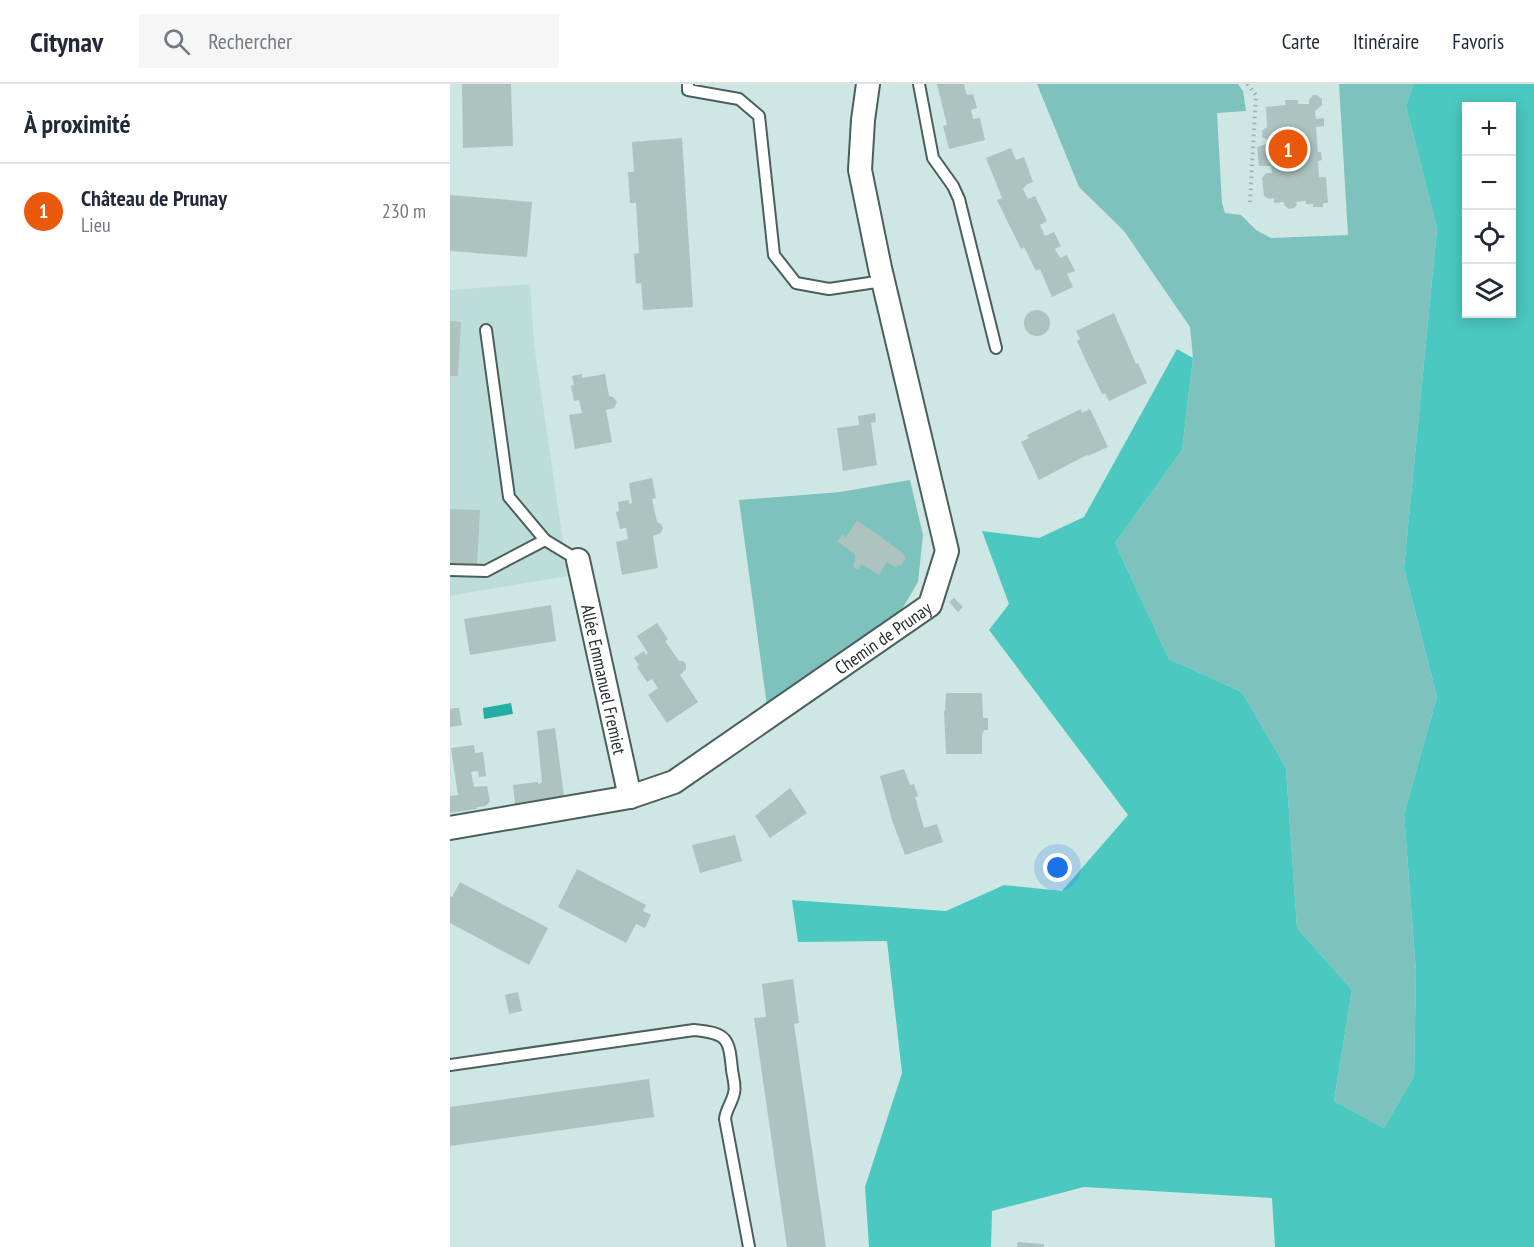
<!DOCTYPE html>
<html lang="fr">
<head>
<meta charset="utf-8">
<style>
	body { margin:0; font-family:"PT Sans Narrow",sans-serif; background:#f6f6f7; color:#1f2937 }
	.controls { position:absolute; right:18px; top:18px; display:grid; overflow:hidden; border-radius:0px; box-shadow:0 3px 15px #0003 }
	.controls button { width:54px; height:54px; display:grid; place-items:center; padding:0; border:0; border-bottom:2px solid #e0e1e3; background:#fff; color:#1f2937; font:30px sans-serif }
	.you { position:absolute; left:608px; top:784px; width:21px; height:21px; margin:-15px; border:4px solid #fff; border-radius:50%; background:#1a73e8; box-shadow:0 0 0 9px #1a73e833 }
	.badge { display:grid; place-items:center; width:39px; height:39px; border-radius:50%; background:#ea580c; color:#fff; font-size:20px; font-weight:700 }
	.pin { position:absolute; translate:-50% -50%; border:3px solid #fff; box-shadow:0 2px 6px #0006 }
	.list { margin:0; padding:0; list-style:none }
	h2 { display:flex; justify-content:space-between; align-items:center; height:78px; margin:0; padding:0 24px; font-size:26px }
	h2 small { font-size:20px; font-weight:400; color:#747a83 }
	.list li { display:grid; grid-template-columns:39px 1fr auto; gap:18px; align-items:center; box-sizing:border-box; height:96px; padding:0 24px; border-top:2px solid #e0e1e3 }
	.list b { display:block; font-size:22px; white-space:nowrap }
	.list p { margin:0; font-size:20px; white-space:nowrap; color:#747a83 }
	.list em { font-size:20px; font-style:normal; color:#747a83 }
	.icon { flex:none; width:33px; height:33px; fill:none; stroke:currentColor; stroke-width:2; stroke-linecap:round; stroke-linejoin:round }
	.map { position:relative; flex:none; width:1084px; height:1163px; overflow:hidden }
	header { display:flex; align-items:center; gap:36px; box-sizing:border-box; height:84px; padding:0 30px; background:#fff; border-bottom:2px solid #e0e1e3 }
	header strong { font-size:28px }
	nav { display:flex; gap:33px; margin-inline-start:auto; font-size:21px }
	.search { width:420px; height:54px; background:#f6f6f7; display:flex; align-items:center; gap:15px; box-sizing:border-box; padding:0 21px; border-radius:0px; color:#747a83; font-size:22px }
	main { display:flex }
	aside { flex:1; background:#fff }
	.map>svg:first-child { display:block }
	.built { fill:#bcddd9 }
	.green { fill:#7dc2bc }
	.forest { fill:#4bc9c0; fill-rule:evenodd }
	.water { fill:#23ada5 }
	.building { fill:#acc3c0 }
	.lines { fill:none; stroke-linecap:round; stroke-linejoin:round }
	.lane-casing { stroke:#4b5f5d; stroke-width:14 }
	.street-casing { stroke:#4b5f5d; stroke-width:26 }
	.path { stroke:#9bafac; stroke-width:4; stroke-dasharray:1.5 4.5; stroke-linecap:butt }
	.lane { stroke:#fff; stroke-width:10 }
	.street { stroke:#fff; stroke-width:22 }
	.labels { text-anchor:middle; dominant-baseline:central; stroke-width:4.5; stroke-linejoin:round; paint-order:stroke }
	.street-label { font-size:18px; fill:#262f2e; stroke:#fff }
</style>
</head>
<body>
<header>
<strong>Citynav</strong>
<div class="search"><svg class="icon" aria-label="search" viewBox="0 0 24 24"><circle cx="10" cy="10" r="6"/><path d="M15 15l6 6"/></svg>Rechercher</div>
<nav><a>Carte</a><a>Itinéraire</a><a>Favoris</a></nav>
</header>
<main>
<aside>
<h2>À proximité<small></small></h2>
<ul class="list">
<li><span class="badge">1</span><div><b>Château de Prunay</b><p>Lieu</p></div><em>230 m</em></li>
</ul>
</aside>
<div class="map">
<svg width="1084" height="1163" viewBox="0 0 1084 1163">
	<rect width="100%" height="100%" fill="#cfe7e4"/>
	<polygon class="built" points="80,200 84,260 118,492 0,512 0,206"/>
	<g class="green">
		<polygon points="587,0 788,0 793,7 796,27 767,29 772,119 775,129 791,131 806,146 821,154 898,151 889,0 963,0 956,22 987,145 954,484 987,613 954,730 966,888 964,992 934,1044 884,1017 902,906 847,844 836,684 792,608 719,575 665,459 732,366 743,274 740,243 674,147 629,103"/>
		<polygon points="460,396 473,451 468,498 452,525 317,622 289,416 390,408"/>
	</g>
	<path class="forest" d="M963,0H1084V1163H825L822,1114L634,1103L542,1127L541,1163H419L415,1103L452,989L437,857L348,858L342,816L496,827L554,801L612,807L678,731L539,546L559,520L532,447L589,454L634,433L727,265L743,274L732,366L665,459L719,575L792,608L836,684L847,844L902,906L884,1017L934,1044L964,992L966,888L954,730L987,613L954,484L987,145L956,22ZM1016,22H1062V230H1016Z"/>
	<polygon class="water" points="61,619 63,630 34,635 33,624"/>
	<g class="building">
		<polygon points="12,0 61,0 63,62 13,64"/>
		<polygon points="487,0 514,0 517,11 523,10 527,24 521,26 523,35 530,34 535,56 499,65 493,42 497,41"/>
		<polygon points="863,11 867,11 872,15 872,21 865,27 866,35 874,34 874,42 866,43 868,68 871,68 872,76 868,77 869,93 876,93 878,119 873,119 873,123 863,123 863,120 856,120 856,117 846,118 847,121 844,124 839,125 834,121 834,118 824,119 824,114 819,115 814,112 812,94 816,89 822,89 821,82 809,82 807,63 819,59 818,56 812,53 812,47 817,43 816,23 836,21 835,16 848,16 848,20 859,20 859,16"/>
		<polygon points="232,54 243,223 193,226 191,199 186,200 184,170 189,169 186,119 180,119 178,88 184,88 182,58"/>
		<polygon points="561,64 566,76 574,73 583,98 576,101 573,105 578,115 585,112 597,137 590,141 595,152 604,148 611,162 605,165 610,174 617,171 625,187 617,190 623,203 602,213 590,185 586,187 574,163 571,165 547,116 552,114 536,74"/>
		<polygon points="0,111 82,118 77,173 0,167"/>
		<circle cx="587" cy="239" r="13"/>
		<polygon points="664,229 686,280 688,279 697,299 659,317 655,309 652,310 636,277 627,257 630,255 626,247"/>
		<polygon points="0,237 11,238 8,292 0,292"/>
		<polygon points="132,290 132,294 155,290 159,312 163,313 167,318 164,324 156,326 162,358 125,365 119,331 132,329 129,316 124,317 121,302 124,301 122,292"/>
		<polygon points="631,325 632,329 640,325 658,363 638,372 637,371 589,396 571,358 579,354 577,351"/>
		<polygon points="425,329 426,338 421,339 427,381 393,387 387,344 409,341 408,332"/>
		<polygon points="202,394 206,414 202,415 207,438 211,440 213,444 211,449 203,452 208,484 172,491 166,458 178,455 176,444 170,445 166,428 169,427 168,418 179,416 179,420 182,419 179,399"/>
		<polygon points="0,425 30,426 27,481 0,480"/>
		<polygon points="407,436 453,469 456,474 450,482 448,481 446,484 437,478 429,491 412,480 408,486 403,482 405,477 405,470 387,457 392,451 396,453"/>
		<polygon points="504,514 513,523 508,528 499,518"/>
		<polygon points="101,521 106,557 20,571 14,535"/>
		<polygon points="207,539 218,555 215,557 229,577 233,577 236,580 236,585 230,591 248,618 217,639 198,611 208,604 202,595 197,598 187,583 189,581 184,574 194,567 196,571 198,569 187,552"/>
		<polygon points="496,609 532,609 533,634 538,634 538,646 534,646 532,652 532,670 496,670 494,627 495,627"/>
		<polygon points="4,624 9,624 12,641 0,643 0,625"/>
		<polygon points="105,644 114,712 65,720 63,701 88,698 88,700 92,699 87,647"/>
		<polygon points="24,661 25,669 33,668 36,692 29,693 28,687 21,688 24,703 37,702 40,717 36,722 27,723 27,725 0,729 0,712 8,711 1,664"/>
		<polygon points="454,685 460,701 464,700 468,712 465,713 474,744 487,740 493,758 455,771 442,736 430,692"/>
		<polygon points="340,704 357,729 320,754 305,732"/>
		<polygon points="285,751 292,777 250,789 242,761"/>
		<polygon points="127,785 196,821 193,827 201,831 195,844 186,840 176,859 108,823"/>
		<polygon points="10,798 98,844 79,881 0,839 0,812 2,813"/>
		<polygon points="343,895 349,939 344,940 376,1163 337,1163 304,934 316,933 312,900"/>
		<polygon points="68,908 72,927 59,930 55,911"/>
		<polygon points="199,995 204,1033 0,1062 0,1023"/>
		<polygon points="568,1158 594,1160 594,1163 567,1163"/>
	</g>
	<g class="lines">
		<defs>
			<g id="lane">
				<polyline points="238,0 238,6 289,15 309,32 324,171 346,199 379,205 433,197"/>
				<polyline points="469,0 483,74 503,102 509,115 546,264"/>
				<polyline points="36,246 59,413 95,456"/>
				<polyline points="0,486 36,487 95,456 128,476"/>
				<path d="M0,981L244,946C278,949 279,955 282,986C283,993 286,1003 284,1009C282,1019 276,1025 275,1035L299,1163"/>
			</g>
			<g id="street">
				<path id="s1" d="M128,476L180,713"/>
				<path id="s2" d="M0,744L180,713L224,698L480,521L497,467L430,184L410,86L413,36L418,0"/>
			</g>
		</defs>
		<use href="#lane" class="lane-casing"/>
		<use href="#street" class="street-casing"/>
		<polyline class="path" points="797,0 806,11 800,118"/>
		<use href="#lane" class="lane"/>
		<use href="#street" class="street"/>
	</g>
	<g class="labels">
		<g class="street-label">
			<text stroke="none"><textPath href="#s2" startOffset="483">Chemin de Prunay</textPath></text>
			<text stroke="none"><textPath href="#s1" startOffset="122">Allée Emmanuel Fremiet</textPath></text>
		</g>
	</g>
</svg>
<div class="controls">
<button>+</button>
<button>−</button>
<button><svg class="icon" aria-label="locate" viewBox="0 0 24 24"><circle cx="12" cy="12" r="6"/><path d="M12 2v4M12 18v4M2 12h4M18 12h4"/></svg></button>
<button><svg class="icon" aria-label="layers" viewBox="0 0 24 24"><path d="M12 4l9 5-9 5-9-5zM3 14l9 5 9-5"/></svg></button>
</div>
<div class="you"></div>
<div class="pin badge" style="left:838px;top:65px">1</div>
</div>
</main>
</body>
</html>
